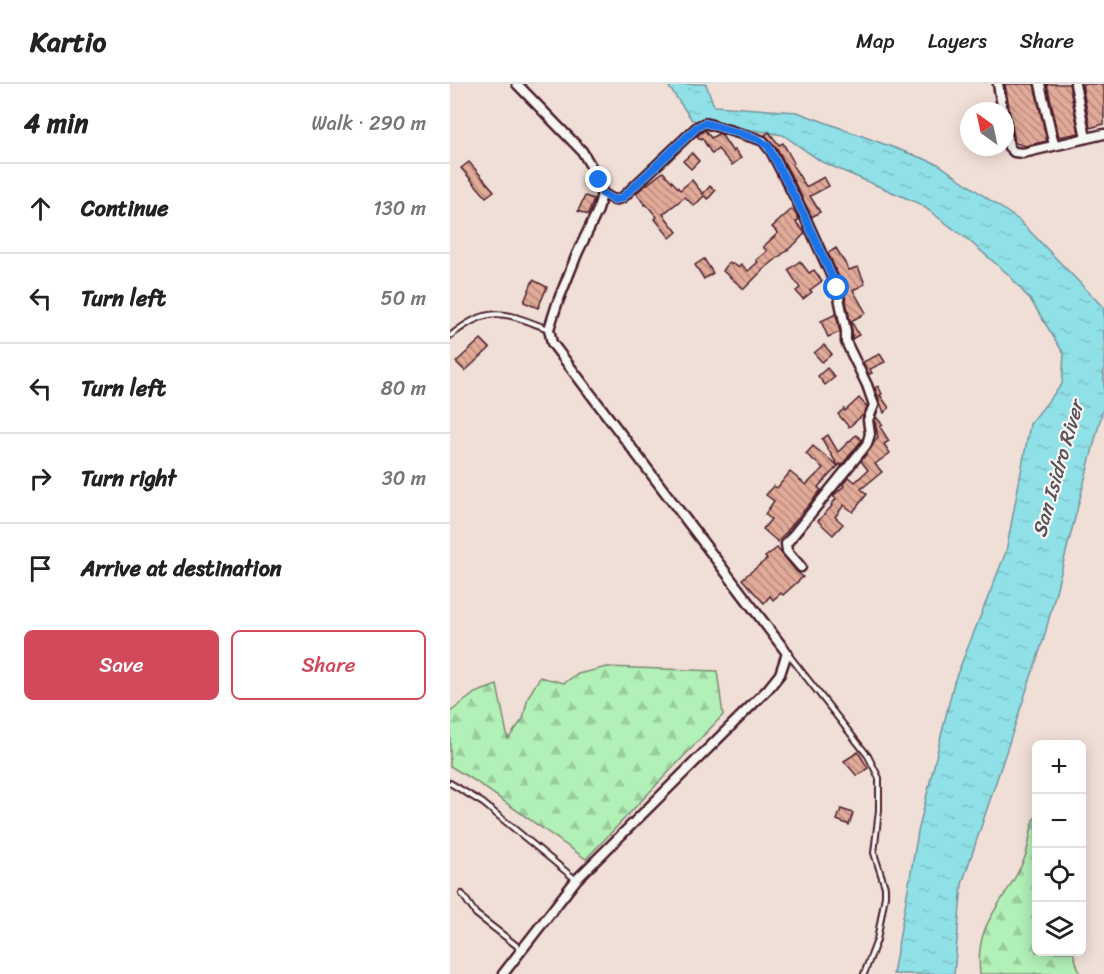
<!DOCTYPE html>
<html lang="en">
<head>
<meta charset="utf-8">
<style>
	body { margin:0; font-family:Sriracha,sans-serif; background:#f6f6f6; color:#222 }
	.controls { position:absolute; right:18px; bottom:18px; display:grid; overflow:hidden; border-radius:9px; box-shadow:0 3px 15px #0003 }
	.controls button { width:54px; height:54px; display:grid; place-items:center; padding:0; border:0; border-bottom:2px solid #e0e0e0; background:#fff; color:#222; font:30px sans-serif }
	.compass { position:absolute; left:510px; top:18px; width:54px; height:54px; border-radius:50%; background:#fff; box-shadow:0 3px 15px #0003; rotate:327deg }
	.stop { position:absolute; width:18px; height:18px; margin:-14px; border:4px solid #1a73e8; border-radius:50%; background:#fff }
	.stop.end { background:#1a73e8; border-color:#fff; box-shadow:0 2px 6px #0008 }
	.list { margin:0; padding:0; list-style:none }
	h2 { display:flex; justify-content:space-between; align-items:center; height:78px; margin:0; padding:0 24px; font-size:26px }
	h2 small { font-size:20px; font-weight:400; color:#767676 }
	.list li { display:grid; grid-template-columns:39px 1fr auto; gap:18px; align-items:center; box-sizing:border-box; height:90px; padding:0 24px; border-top:2px solid #e0e0e0 }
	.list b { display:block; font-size:22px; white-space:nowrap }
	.list em { font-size:20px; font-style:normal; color:#767676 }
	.actions { display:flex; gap:12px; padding:18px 24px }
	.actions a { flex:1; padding:14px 0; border:2px solid #d1495b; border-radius:9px; text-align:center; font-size:21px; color:#d1495b }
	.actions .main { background:#d1495b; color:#fff }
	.icon { flex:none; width:33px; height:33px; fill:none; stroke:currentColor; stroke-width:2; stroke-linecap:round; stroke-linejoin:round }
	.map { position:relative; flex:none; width:654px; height:890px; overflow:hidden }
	header { display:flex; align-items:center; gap:36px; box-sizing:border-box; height:84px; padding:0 30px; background:#fff; border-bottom:2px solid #e0e0e0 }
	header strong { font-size:28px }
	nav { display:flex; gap:33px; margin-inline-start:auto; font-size:21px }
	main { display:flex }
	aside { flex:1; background:#fff }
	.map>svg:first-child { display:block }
	.forest { fill:url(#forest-firs); stroke:#7e8871; stroke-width:1.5 }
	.water { fill:url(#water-ripples); stroke:#73939c; stroke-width:1.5 }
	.building { fill:url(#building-back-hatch); stroke:#4a1f2b; stroke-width:1.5 }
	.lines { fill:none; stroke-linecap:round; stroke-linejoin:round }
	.lane-casing { stroke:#4a1f2b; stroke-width:8 }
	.street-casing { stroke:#4a1f2b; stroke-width:13 }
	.lane { stroke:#f6f6f2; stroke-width:4 }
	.street { stroke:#f6f6f2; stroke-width:8 }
	.route { stroke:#1a73e8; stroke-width:8 }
	.labels { text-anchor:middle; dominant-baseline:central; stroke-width:4.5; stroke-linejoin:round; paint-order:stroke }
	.water-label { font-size:20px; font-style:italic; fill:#5b505a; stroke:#f6f6f2 }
</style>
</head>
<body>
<header>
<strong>Kartio</strong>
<nav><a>Map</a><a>Layers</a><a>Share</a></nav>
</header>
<main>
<aside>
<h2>4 min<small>Walk · 290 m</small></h2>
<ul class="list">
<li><svg class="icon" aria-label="ahead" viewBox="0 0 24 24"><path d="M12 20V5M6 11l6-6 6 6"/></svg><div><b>Continue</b></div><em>130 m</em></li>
<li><svg class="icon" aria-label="left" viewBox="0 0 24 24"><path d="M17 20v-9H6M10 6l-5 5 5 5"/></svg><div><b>Turn left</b></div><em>50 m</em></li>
<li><svg class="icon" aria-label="left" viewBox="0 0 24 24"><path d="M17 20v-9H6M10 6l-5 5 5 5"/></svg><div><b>Turn left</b></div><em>80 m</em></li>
<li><svg class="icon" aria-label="right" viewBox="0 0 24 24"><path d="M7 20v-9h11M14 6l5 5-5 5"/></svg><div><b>Turn right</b></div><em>30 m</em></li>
<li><svg class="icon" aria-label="arrive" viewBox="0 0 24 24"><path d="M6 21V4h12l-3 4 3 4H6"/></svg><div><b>Arrive at destination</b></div></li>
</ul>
<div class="actions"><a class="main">Save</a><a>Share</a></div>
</aside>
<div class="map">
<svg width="654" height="890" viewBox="0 0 654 890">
	<defs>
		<pattern id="forest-firs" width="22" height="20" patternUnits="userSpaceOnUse" patternTransform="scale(1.5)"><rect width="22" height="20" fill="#b1f0b7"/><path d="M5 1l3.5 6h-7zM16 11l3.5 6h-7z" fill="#9acd9e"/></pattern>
		<pattern id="water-ripples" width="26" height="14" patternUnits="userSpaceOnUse" patternTransform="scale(1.5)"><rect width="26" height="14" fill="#8fe1e7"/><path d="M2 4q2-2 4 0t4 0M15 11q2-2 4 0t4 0" fill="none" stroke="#7dc1c6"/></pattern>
		<pattern id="building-back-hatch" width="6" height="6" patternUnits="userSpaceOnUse" patternTransform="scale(1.5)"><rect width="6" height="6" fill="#e1aa99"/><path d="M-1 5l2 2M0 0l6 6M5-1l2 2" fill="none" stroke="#b88a7d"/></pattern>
	</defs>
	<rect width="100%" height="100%" fill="#f0dfd7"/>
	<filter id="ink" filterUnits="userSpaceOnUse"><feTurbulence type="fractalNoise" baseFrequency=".0167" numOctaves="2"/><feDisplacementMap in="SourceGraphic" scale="12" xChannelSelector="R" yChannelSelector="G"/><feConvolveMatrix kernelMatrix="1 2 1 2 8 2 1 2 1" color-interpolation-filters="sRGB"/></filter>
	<g filter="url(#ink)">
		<g class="forest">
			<polygon points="157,583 267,587 273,631 136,775 25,697 0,682 0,628 25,609 47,601 58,655 73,635 78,613 90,593 114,599 128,590"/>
			<path d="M586,733V868H623L630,890H530C524,837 554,821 573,778C579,766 580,749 583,736Z"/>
		</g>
		<polygon class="water" points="217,0 256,0 264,22 347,28 488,80 570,137 654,224 654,321 594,554 512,800 504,890 443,890 468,748 504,598 556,468 580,340 612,300 614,270 582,218 559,191 517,155 470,120 372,78 333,51 242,36"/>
		<g class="building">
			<polygon points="555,0 584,0 597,57 575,62 565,59"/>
			<polygon points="597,0 619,0 629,49 609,53"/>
			<polygon points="632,0 654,0 654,40 640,44"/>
			<polygon points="255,46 261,54 268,50 271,50 283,68 285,66 291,74 282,81 268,65 262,70 252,54 250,55 247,52"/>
			<polygon points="319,48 329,61 333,59 344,79 342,80 356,103 374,93 379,102 360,112 370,128 362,133 327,64 315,51"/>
			<polygon points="242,69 249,77 241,85 233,77"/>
			<polygon points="19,78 44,107 36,113 11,84"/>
			<polygon points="213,88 230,106 242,96 253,110 260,102 265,107 258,115 254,112 244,122 235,113 213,130 227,148 220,154 205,135 207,133 196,120 195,121 186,109"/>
			<polygon points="135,112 144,115 138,131 128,127"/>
			<polygon points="342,125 349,135 346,138 355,149 346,159 314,185 294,205 273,187 279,178 288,183 291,180 298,187 308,178 306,176 317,167 313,163 328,149 322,143"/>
			<polygon points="386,164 399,186 408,183 415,200 403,206 416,229 401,237 409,251 402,255 402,246 393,202 378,169"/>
			<polygon points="254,175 263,189 254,195 245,181"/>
			<polygon points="350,177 359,189 364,186 372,197 360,206 362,208 353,215 346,207 350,204 338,186"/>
			<polygon points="83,196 97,203 88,224 74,218"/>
			<polygon points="386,230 390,248 378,253 371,237"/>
			<polygon points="31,255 40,264 15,287 6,278"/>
			<polygon points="374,261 382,270 372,278 364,269"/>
			<polygon points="430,270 435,278 420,285 422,289 419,290 413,278"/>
			<polygon points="377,284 385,293 375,301 368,292"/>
			<polygon points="428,302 432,310 430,311 439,324 434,329 425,304"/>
			<polygon points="409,314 417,323 414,330 399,343 388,330 394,325 395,327"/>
			<polygon points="426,333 433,341 430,343 439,357 434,360 440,369 425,380 432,388 411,405 417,410 403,428 394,421 385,433 393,440 383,451 368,437 382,422 381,421 386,415 383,412 394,402 393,400 399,393 405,398 418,386 411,377 428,353 425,337"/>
			<polygon points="378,351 388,368 406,351 412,356 391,382 390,380 388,382 372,355"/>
			<polygon points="363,362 388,382 368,403 371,406 328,458 313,445 321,435 315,430 324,417 316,411 324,402 327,404 340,388 356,401 373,384 356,370"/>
			<polygon points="327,464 346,487 353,493 333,511 331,509 323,516 320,512 314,519 292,495 317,475 315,473"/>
			<polygon points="408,668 418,684 407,692 394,677"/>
			<polygon points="391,725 403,729 399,741 387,736"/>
		</g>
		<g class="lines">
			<defs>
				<g id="lane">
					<path d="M0,252C40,220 54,228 98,245"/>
					<polyline points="338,570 418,672 429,694 429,726 424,769 435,803 435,812 427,856 414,890"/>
					<polyline points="0,699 33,719 125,795"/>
					<polyline points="12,810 26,830 71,865"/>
				</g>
				<g id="street">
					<polyline points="548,0 553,27"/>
					<polyline points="590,0 604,61"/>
					<polyline points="625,0 636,54"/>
					<polyline points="555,38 559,63 564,68 573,69 654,50"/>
					<polyline points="152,109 164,116 172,114 247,43 255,39 308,55 313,57 321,67 354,131 387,204 396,247 396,258 417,301 424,321 418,336 420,350 417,360 336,460 337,467 351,483"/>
					<polyline points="53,890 126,796 318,605 330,590 337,569 102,259 99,245 107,220 127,170 148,126 152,109 149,96 132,67 67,0"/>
				</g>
			</defs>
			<use href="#lane" class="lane-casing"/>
			<use href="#street" class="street-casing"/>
			<use href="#lane" class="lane"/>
			<use href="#street" class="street"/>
		</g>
	</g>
	<g class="lines" filter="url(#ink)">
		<polyline class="route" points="149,96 152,109 164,116 172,114 247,43 255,39 308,55 318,62 354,131 387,204"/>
	</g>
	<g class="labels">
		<g class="water-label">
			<text transform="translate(608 385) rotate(-74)">San Isidro River</text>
		</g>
	</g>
</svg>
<div class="controls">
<button>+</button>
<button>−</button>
<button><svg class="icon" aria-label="locate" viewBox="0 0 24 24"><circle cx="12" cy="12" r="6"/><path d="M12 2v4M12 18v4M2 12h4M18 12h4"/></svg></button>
<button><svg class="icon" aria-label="layers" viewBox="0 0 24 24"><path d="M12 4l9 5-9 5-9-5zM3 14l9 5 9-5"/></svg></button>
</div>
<svg class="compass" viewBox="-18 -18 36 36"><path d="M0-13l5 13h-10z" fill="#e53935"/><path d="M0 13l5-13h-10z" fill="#767676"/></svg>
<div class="stop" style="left:387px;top:204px"></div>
<div class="stop end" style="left:149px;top:96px"></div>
</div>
</main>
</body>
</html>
